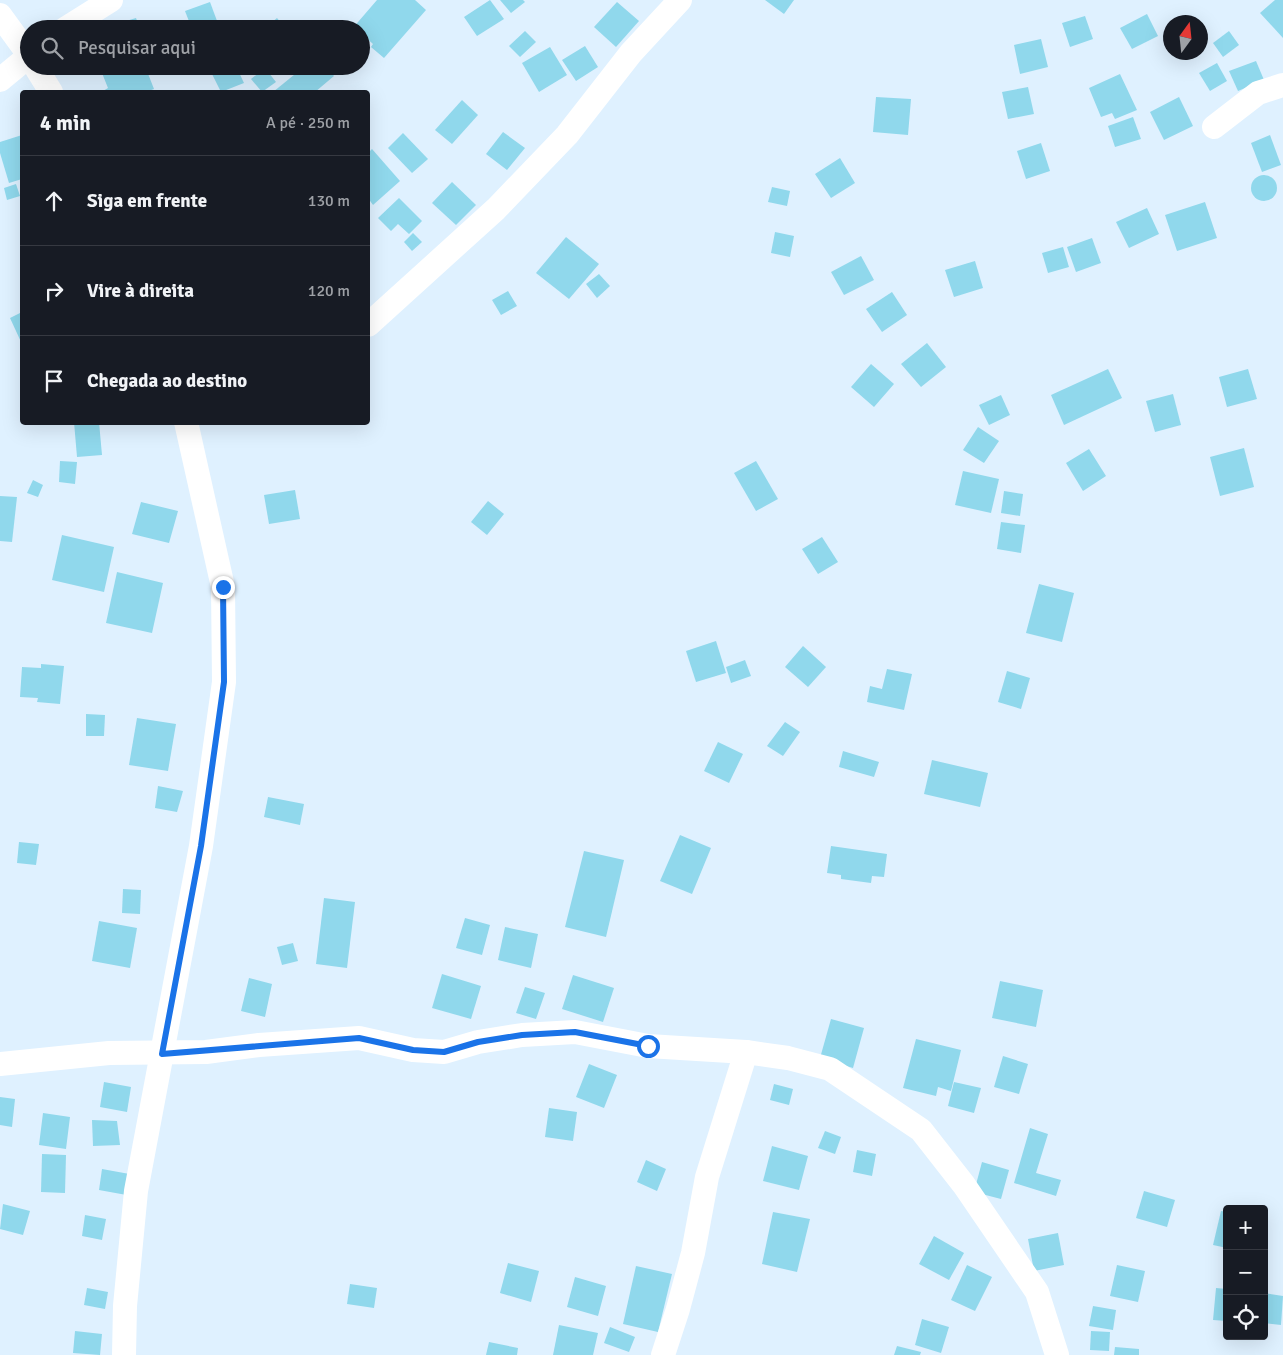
<!DOCTYPE html>
<html lang="pt">
<head>
<meta charset="utf-8">
<style>
	body { margin:0; font-family:Signika,sans-serif; background:#242831; color:#f1f3f6 }
	.controls { position:absolute; right:15px; bottom:15px; display:grid; overflow:hidden; border-radius:5px; box-shadow:0 5px 20px #0002 }
	.controls button { width:45px; height:45px; display:grid; place-items:center; padding:0; border:0; border-bottom:1px solid #363941; background:#171b24; color:#f1f3f6; font:25px sans-serif }
	.compass { position:absolute; left:1163px; top:15px; width:45px; height:45px; border-radius:50%; background:#171b24; box-shadow:0 5px 20px #0002; rotate:15deg }
	.stop { position:absolute; width:15px; height:15px; margin:-11px; border:4px solid #1a73e8; border-radius:50%; background:#fff }
	.stop.end { background:#1a73e8; border-color:#fff; box-shadow:0 1px 5px #0008 }
	.list { margin:0; padding:0; list-style:none }
	h2 { display:flex; justify-content:space-between; align-items:center; height:65px; margin:0; padding:0 20px; font-size:21px }
	h2 small { font-size:16px; font-weight:400; color:#9ea1a6 }
	.list li { display:grid; grid-template-columns:32px 1fr auto; gap:15px; align-items:center; box-sizing:border-box; height:90px; padding:0 20px; border-top:1px solid #363941 }
	.list b { display:block; font-size:19px; white-space:nowrap }
	.list em { font-size:16px; font-style:normal; color:#9ea1a6 }
	.icon { flex:none; width:28px; height:28px; fill:none; stroke:currentColor; stroke-width:2; stroke-linecap:round; stroke-linejoin:round }
	.map { position:relative; flex:none; width:1283px; height:1355px; overflow:hidden }
	.search { position:absolute; background:#171b24; box-shadow:0 5px 20px #0002; left:20px; top:20px; width:350px; height:55px; display:flex; align-items:center; gap:12px; box-sizing:border-box; padding:0 18px; border-radius:28px; color:#9ea1a6; font-size:19px }
	.panel { position:absolute; background:#171b24; box-shadow:0 5px 20px #0002; left:20px; top:90px; width:350px; height:335px; border-radius:5px }
	.map>svg:first-child { display:block }
	.building { fill:#90d8ec }
	.lines { fill:none; stroke-linecap:round; stroke-linejoin:round }
	.minor { stroke:#fff; stroke-width:24 }
	.route { stroke:#1a73e8; stroke-width:6 }
</style>
</head>
<body>
<div class="map">
<svg width="1283" height="1355" viewBox="0 0 1283 1355">
	<rect width="100%" height="100%" fill="#dff1ff"/>
	<g class="building">
		<polygon points="377,0 415,0 426,10 384,58 371,47 373,44 361,33 361,29 352,29"/>
		<polygon points="490,0 504,19 477,36 464,17"/>
		<polygon points="500,0 523,0 525,2 511,13"/>
		<polygon points="765,0 794,0 784,14"/>
		<polygon points="1275,0 1283,0 1283,38 1260,13"/>
		<polygon points="210,2 220,29 192,29 185,11"/>
		<polygon points="617,2 639,21 616,47 594,27"/>
		<polygon points="1147,14 1158,36 1132,49 1120,28"/>
		<polygon points="1085,16 1093,39 1070,47 1062,23"/>
		<polygon points="136,18 140,29 115,29 113,25"/>
		<polygon points="277,18 286,29 264,29"/>
		<polygon points="525,31 536,42 520,57 509,46"/>
		<polygon points="1229,31 1239,45 1223,57 1213,43"/>
		<polygon points="1041,39 1048,67 1020,74 1014,45"/>
		<polygon points="585,46 598,67 576,81 562,60"/>
		<polygon points="550,47 567,75 539,92 522,63"/>
		<polygon points="1256,61 1264,80 1238,91 1229,71"/>
		<polygon points="1217,63 1227,81 1210,91 1199,73"/>
		<polygon points="109,66 145,66 154,89 146,92 103,92 103,91 108,88 102,73 110,70"/>
		<polygon points="153,66 173,66 155,73"/>
		<polygon points="208,66 236,66 244,83 221,92"/>
		<polygon points="305,66 326,66 334,76 315,92 273,92"/>
		<polygon points="265,68 276,82 262,92 251,79"/>
		<polygon points="1120,74 1137,110 1115,119 1112,113 1101,117 1089,88"/>
		<polygon points="1028,87 1034,114 1008,119 1002,92"/>
		<polygon points="876,97 911,99 908,135 873,132"/>
		<polygon points="1179,97 1193,126 1164,140 1150,112"/>
		<polygon points="462,100 478,115 452,144 435,130"/>
		<polygon points="1133,117 1141,139 1115,147 1108,126"/>
		<polygon points="503,132 525,148 507,170 486,154"/>
		<polygon points="403,133 428,159 412,173 388,148"/>
		<polygon points="22,135 22,179 9,183 0,153 0,142"/>
		<polygon points="1270,135 1281,165 1262,172 1251,143"/>
		<polygon points="1041,143 1050,171 1026,179 1017,151"/>
		<polygon points="372,149 400,181 373,205 368,198 368,153"/>
		<polygon points="840,158 855,183 831,198 815,174"/>
		<circle cx="1264" cy="188" r="13"/>
		<polygon points="452,182 476,205 456,225 432,203"/>
		<polygon points="16,184 20,196 7,200 4,188"/>
		<polygon points="772,187 790,191 787,206 768,202"/>
		<polygon points="399,198 422,221 409,234 398,224 391,231 378,218"/>
		<polygon points="1205,202 1217,238 1177,251 1165,215"/>
		<polygon points="1147,208 1159,234 1129,248 1116,222"/>
		<polygon points="775,232 794,236 790,257 771,253"/>
		<polygon points="413,233 422,242 412,251 404,242"/>
		<polygon points="566,237 599,264 569,299 536,273"/>
		<polygon points="1092,238 1101,263 1076,272 1067,247"/>
		<polygon points="1063,247 1069,267 1048,273 1042,253"/>
		<polygon points="861,256 874,280 844,295 831,272"/>
		<polygon points="975,261 983,288 954,297 945,270"/>
		<polygon points="599,274 610,286 597,298 586,284"/>
		<polygon points="508,291 517,306 501,315 492,300"/>
		<polygon points="892,292 907,315 882,332 866,309"/>
		<polygon points="22,312 22,344 10,318"/>
		<polygon points="927,343 946,367 921,387 901,364"/>
		<polygon points="871,364 894,384 874,407 851,387"/>
		<polygon points="1108,369 1122,398 1064,425 1051,395"/>
		<polygon points="1248,369 1257,399 1227,407 1219,377"/>
		<polygon points="1173,394 1181,425 1155,432 1146,401"/>
		<polygon points="1001,395 1010,415 989,425 979,405"/>
		<polygon points="74,422 99,422 102,455 77,457"/>
		<polygon points="978,427 999,441 984,463 963,450"/>
		<polygon points="1244,448 1254,487 1220,496 1210,457"/>
		<polygon points="1089,449 1106,476 1083,491 1066,463"/>
		<polygon points="60,461 77,462 75,484 59,482"/>
		<polygon points="756,461 778,499 756,511 734,473"/>
		<polygon points="963,471 999,479 991,513 955,505"/>
		<polygon points="33,480 43,485 38,497 27,493"/>
		<polygon points="295,490 300,519 269,524 264,495"/>
		<polygon points="1004,491 1023,494 1020,516 1001,513"/>
		<polygon points="0,496 17,497 12,542 0,541"/>
		<polygon points="488,501 504,514 487,535 471,522"/>
		<polygon points="141,502 178,511 169,543 132,534"/>
		<polygon points="1001,522 1025,525 1021,553 997,549"/>
		<polygon points="62,535 114,547 104,592 52,580"/>
		<polygon points="822,537 838,562 818,574 802,549"/>
		<polygon points="117,572 163,583 152,633 106,623"/>
		<polygon points="1039,584 1074,593 1062,642 1026,633"/>
		<polygon points="716,641 726,673 696,682 686,651"/>
		<polygon points="803,646 826,667 808,687 785,667"/>
		<polygon points="745,660 751,676 731,683 726,667"/>
		<polygon points="41,664 64,666 60,704 37,702 38,698 20,697 22,667 41,668"/>
		<polygon points="887,669 912,674 904,710 867,702 870,686 882,689"/>
		<polygon points="1007,671 1030,678 1021,709 998,702"/>
		<polygon points="86,714 105,715 104,736 86,736"/>
		<polygon points="137,718 176,724 168,771 129,765"/>
		<polygon points="785,722 800,732 783,756 767,746"/>
		<polygon points="718,742 743,754 729,783 704,771"/>
		<polygon points="843,751 879,762 874,777 839,767"/>
		<polygon points="932,760 988,773 980,807 924,794"/>
		<polygon points="158,786 183,791 177,812 155,808"/>
		<polygon points="268,797 304,804 300,825 264,817"/>
		<polygon points="680,835 711,848 692,894 660,881"/>
		<polygon points="19,842 39,844 36,865 17,863"/>
		<polygon points="831,846 887,854 884,877 872,876 871,883 841,879 841,875 827,873"/>
		<polygon points="584,851 624,860 606,937 565,927"/>
		<polygon points="123,889 141,890 140,914 122,913"/>
		<polygon points="324,898 355,902 347,968 316,964"/>
		<polygon points="465,918 490,925 482,955 456,948"/>
		<polygon points="99,921 137,928 130,968 92,961"/>
		<polygon points="505,927 538,934 531,968 498,960"/>
		<polygon points="293,943 298,961 282,965 277,947"/>
		<polygon points="442,974 481,986 471,1019 432,1008"/>
		<polygon points="573,975 614,988 603,1022 562,1009"/>
		<polygon points="249,978 272,984 265,1017 241,1011"/>
		<polygon points="1000,981 1043,990 1036,1027 992,1018"/>
		<polygon points="525,987 545,993 536,1019 516,1013"/>
		<polygon points="831,1019 864,1028 853,1068 820,1058"/>
		<polygon points="916,1039 961,1050 951,1091 938,1087 936,1096 903,1088"/>
		<polygon points="1003,1056 1028,1064 1019,1094 994,1087"/>
		<polygon points="589,1064 617,1075 604,1108 576,1097"/>
		<polygon points="104,1082 131,1087 127,1112 100,1107"/>
		<polygon points="954,1082 981,1088 974,1113 948,1106"/>
		<polygon points="774,1084 793,1089 789,1105 770,1100"/>
		<polygon points="0,1097 15,1099 12,1127 0,1125"/>
		<polygon points="549,1108 577,1112 573,1141 545,1137"/>
		<polygon points="43,1113 70,1117 66,1149 39,1145"/>
		<polygon points="92,1120 117,1121 120,1145 93,1146"/>
		<polygon points="1030,1128 1048,1134 1036,1173 1061,1180 1056,1196 1014,1183"/>
		<polygon points="825,1131 841,1137 835,1154 818,1148"/>
		<polygon points="772,1146 808,1156 799,1190 763,1181"/>
		<polygon points="857,1150 876,1154 872,1176 853,1172"/>
		<polygon points="42,1154 66,1155 65,1193 41,1192"/>
		<polygon points="646,1160 666,1169 657,1191 637,1182"/>
		<polygon points="982,1162 1009,1170 1001,1199 974,1192"/>
		<polygon points="102,1169 135,1175 132,1196 99,1190"/>
		<polygon points="1144,1191 1175,1200 1167,1227 1136,1218"/>
		<polygon points="3,1204 30,1211 23,1235 0,1229"/>
		<polygon points="1221,1211 1227,1212 1227,1248 1213,1245"/>
		<polygon points="773,1212 810,1219 797,1272 762,1264"/>
		<polygon points="85,1215 106,1219 102,1240 82,1236"/>
		<polygon points="1058,1233 1064,1265 1034,1271 1028,1239"/>
		<polygon points="934,1236 964,1253 949,1280 919,1264"/>
		<polygon points="508,1263 539,1271 531,1302 500,1293"/>
		<polygon points="967,1265 992,1277 975,1311 951,1300"/>
		<polygon points="1117,1265 1145,1271 1138,1302 1110,1296"/>
		<polygon points="636,1266 672,1274 658,1332 623,1324"/>
		<polygon points="575,1277 606,1286 598,1316 567,1307"/>
		<polygon points="350,1284 377,1288 374,1308 347,1304"/>
		<polygon points="87,1288 108,1292 105,1309 84,1305"/>
		<polygon points="1216,1288 1227,1289 1227,1321 1213,1320"/>
		<polygon points="1264,1293 1283,1296 1281,1325 1264,1323"/>
		<polygon points="1093,1306 1116,1310 1113,1330 1089,1326"/>
		<polygon points="922,1319 949,1327 941,1353 915,1345"/>
		<polygon points="559,1325 598,1333 593,1355 553,1355"/>
		<polygon points="610,1327 635,1337 629,1352 604,1343"/>
		<polygon points="75,1331 102,1334 100,1355 73,1353"/>
		<polygon points="1091,1331 1110,1332 1109,1351 1090,1350"/>
		<polygon points="489,1342 518,1348 517,1355 486,1355"/>
		<polygon points="897,1346 921,1352 920,1355 894,1355"/>
		<polygon points="1115,1347 1139,1349 1139,1355 1114,1355"/>
	</g>
	<g class="lines">
		<g class="minor">
			<polyline points="0,15 29,55"/>
			<polyline points="65,29 111,0"/>
			<polyline points="35,66 51,92"/>
			<polyline points="0,80 29,56"/>
			<polyline points="1214,127 1258,93 1283,85"/>
			<polyline points="368,325 496,209 567,135 631,53 680,0"/>
			<polyline points="0,1064 109,1053 206,1052 259,1045 359,1038 413,1050 444,1052 478,1042 522,1035 575,1032 648,1046 746,1052 788,1058 830,1069 921,1130 964,1185 1037,1292 1057,1355"/>
			<polyline points="124,1355 125,1306 136,1191 201,846 224,682 223,587 186,422"/>
			<polyline points="663,1355 678,1309 693,1253 707,1177 746,1052"/>
		</g>
	</g>
	<g class="lines">
		<polyline class="route" points="223,587 224,682 201,846 162,1054 359,1038 413,1050 444,1052 478,1042 522,1035 575,1032 648,1046"/>
	</g>
</svg>
<div class="controls">
<button>+</button>
<button>−</button>
<button><svg class="icon" aria-label="locate" viewBox="0 0 24 24"><circle cx="12" cy="12" r="6"/><path d="M12 2v4M12 18v4M2 12h4M18 12h4"/></svg></button>
</div>
<svg class="compass" viewBox="-18 -18 36 36"><path d="M0-13l5 13h-10z" fill="#e53935"/><path d="M0 13l5-13h-10z" fill="#9ea1a6"/></svg>
<div class="stop" style="left:648px;top:1046px"></div>
<div class="stop end" style="left:223px;top:587px"></div>
<div class="search"><svg class="icon" aria-label="search" viewBox="0 0 24 24"><circle cx="10" cy="10" r="6"/><path d="M15 15l6 6"/></svg>Pesquisar aqui</div>
<section class="panel">
<h2>4 min<small>A pé · 250 m</small></h2>
<ul class="list">
<li><svg class="icon" aria-label="ahead" viewBox="0 0 24 24"><path d="M12 20V5M6 11l6-6 6 6"/></svg><div><b>Siga em frente</b></div><em>130 m</em></li>
<li><svg class="icon" aria-label="right" viewBox="0 0 24 24"><path d="M7 20v-9h11M14 6l5 5-5 5"/></svg><div><b>Vire à direita</b></div><em>120 m</em></li>
<li><svg class="icon" aria-label="arrive" viewBox="0 0 24 24"><path d="M6 21V4h12l-3 4 3 4H6"/></svg><div><b>Chegada ao destino</b></div></li>
</ul>
</section>
</div>
</body>
</html>
